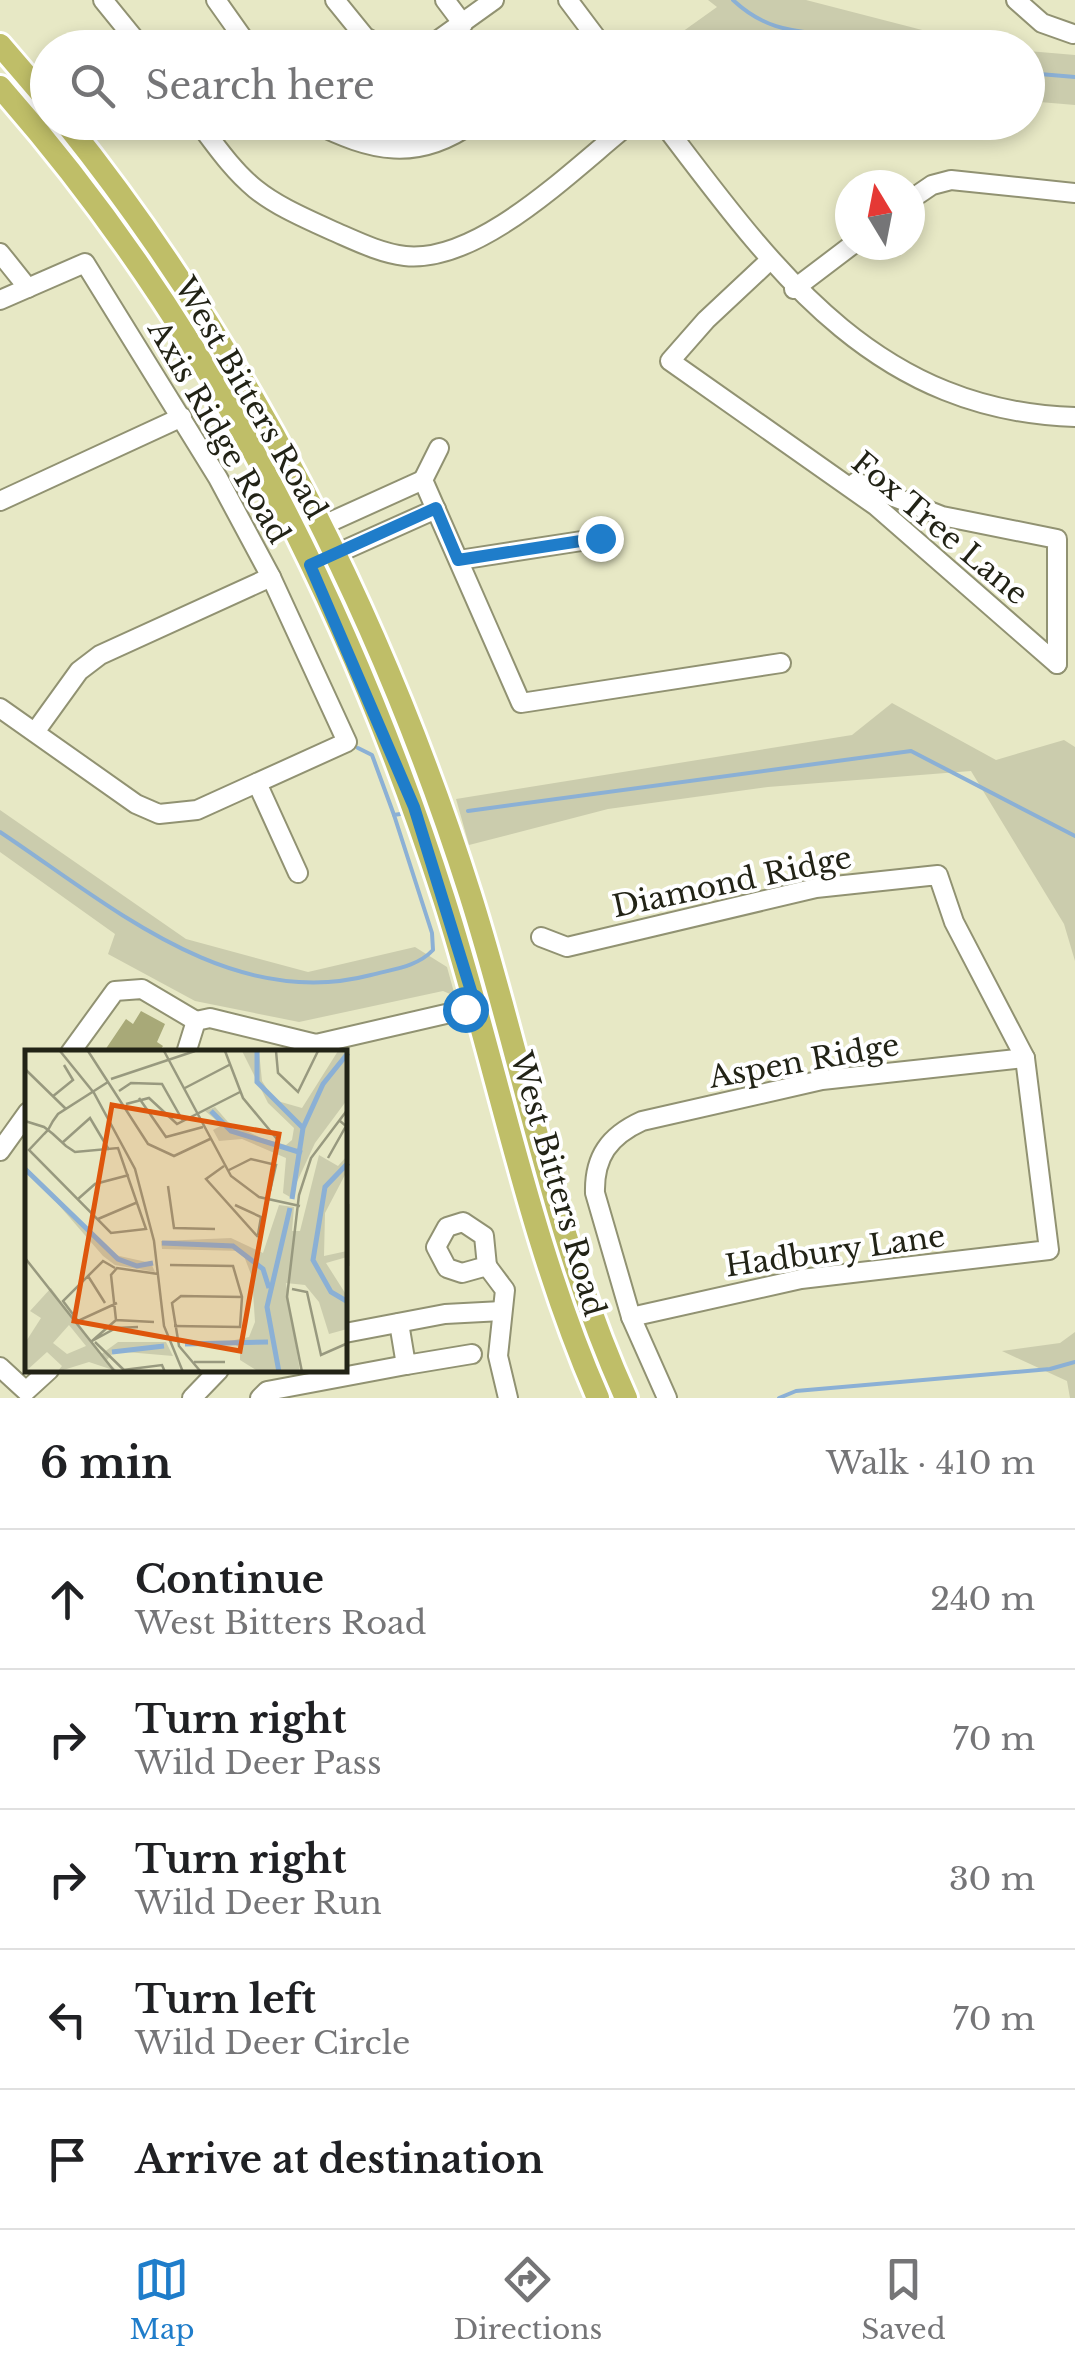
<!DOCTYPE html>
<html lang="en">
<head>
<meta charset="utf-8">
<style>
	body { margin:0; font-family:"Libre Baskerville",serif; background:#f6f6f6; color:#202124 }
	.compass { position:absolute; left:835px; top:170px; width:90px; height:90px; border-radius:50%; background:#fff; box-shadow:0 5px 15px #0003; rotate:350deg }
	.stop { position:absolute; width:30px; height:30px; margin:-22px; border:8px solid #1f7dca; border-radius:50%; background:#fff }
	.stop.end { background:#1f7dca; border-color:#fff; box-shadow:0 2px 10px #0008 }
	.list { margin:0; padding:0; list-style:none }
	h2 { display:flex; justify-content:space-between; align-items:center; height:130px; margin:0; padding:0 40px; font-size:42px }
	h2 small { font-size:32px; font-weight:400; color:#757577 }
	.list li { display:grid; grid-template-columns:65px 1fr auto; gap:30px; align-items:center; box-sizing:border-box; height:140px; padding:0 40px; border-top:2px solid #e0e0e0 }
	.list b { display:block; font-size:38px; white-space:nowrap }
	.list p { margin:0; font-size:32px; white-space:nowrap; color:#757577 }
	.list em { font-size:32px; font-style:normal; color:#757577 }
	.icon { flex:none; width:55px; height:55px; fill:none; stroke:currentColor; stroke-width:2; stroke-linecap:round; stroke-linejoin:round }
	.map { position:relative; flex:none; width:1075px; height:1398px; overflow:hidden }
	.search { position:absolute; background:#fff; box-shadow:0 5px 15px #0003; left:30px; right:30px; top:30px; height:110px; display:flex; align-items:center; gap:25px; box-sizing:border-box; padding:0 35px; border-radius:55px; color:#757577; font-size:38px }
	.sheet { height:830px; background:#fff }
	nav { display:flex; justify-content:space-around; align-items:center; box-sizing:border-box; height:140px; border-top:2px solid #e0e0e0; background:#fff; font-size:28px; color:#757577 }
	nav a { display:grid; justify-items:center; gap:5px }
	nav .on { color:#1f7dca }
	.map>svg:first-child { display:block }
	.green { fill:#cbccad }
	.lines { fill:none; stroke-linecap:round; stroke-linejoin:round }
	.stream { stroke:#8bb0d5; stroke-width:4 }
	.building { fill:#a8a978 }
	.minor-casing { stroke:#919272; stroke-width:22 }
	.major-casing { stroke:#fff; stroke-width:28 }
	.minor { stroke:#fff; stroke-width:18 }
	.major { stroke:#bfbe68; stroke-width:22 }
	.route { stroke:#1f7dca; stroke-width:12 }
	.labels { text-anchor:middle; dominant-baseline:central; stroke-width:8; stroke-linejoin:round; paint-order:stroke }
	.street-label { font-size:30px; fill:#222316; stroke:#fff }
	.inset-river { fill:none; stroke:#8bb0d5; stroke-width:5 }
	.inset-road { fill:none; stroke:#98997f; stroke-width:2.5 }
	.view { fill:#de560c; fill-opacity:0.15; stroke:#de560c; stroke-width:5 }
	.inset-edge { fill:none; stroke:#222316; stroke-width:5 }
</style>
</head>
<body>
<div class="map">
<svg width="1075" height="1398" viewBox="0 0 1075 1398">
	<rect width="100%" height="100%" fill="#e7e8c5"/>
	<g class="green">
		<polygon points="708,0 806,0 988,47 661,47 717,7"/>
		<polygon points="1028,51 1075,55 1075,105 1028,101"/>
		<polygon points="892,703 996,760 1064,740 1075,747 1075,961 1064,924 971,771 768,787 608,809 469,845 456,799 852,735"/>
		<polygon points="0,810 186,939 308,972 415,947 447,967 455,996 443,991 299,1022 195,1001 108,954 115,934 0,852"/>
		<polygon points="1075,1332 1075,1398 1070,1398 1067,1381 1002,1351 1060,1343"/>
	</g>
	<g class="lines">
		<g class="stream">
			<path d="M733,0C782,46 825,24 880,48"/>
			<polyline points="1028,73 1075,77"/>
			<polyline points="358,748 372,755 394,815"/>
			<polyline points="468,811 911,751 1075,836"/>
			<path d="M0,832C110,905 230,1012 371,975C393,969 417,967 433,950L432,933L394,815L400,814"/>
			<polyline points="779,1398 796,1391 1050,1369 1075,1362"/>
		</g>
	</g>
	<polygon class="building" points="141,1011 165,1024 157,1042 163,1046 158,1053 103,1053 126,1019 133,1024"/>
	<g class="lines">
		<defs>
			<g id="minor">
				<polyline points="103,0 142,48"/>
				<polyline points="216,0 250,48"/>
				<polyline points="335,0 365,37 385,48"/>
				<polyline points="445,0 463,24"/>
				<polyline points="568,0 604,48"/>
				<polyline points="1016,0 1042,23 1073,34"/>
				<polyline points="427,48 494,0"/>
				<path d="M198,122C247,189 257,197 333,231C356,241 380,253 405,256C480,264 574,168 632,122"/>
				<path d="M312,122C372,152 417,163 474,122"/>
				<path d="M662,122C772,267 873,411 1075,417"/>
				<polyline points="910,200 932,185 951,180 1075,193"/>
				<polyline points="0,253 28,288"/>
				<polyline points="769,261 706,320 670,361 876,506 1057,664"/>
				<polyline points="794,289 852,245"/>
				<polyline points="0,300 85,263 218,478 271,577 347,742 197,810 159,814 136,804 0,708"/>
				<polyline points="439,448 423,480 521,703 781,663"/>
				<polyline points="856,482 942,516 1057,539 1057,664"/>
				<polyline points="0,501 182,417"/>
				<polyline points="297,537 423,480"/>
				<polyline points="459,560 601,538"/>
				<polyline points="311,565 436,509"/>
				<polyline points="35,732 79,671 100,655 271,577"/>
				<polyline points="257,783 298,873"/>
				<polyline points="541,937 567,947 816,888 938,875 954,922 1025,1058 1049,1250 801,1279 631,1317"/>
				<polyline points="70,1053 115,991 142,989 196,1021"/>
				<polyline points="186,1053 196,1021 210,1018 316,1044 476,1007"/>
				<polyline points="0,1151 28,1112"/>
				<polygon points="463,1222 484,1236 487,1266 462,1273 447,1268 436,1247 447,1227"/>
				<polyline points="487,1266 505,1290 498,1356 508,1398"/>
				<polyline points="399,1323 406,1365 472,1354"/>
				<polyline points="345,1333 445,1314 502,1311"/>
				<polyline points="0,1367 26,1391 49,1370"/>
				<polyline points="192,1398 219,1370"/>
				<polyline points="260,1398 267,1391 406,1365"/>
				<path d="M667,1398L631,1317L595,1193C594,1157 609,1136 642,1121L822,1080L1025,1058"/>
			</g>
			<g id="major">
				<polyline points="0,45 48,101"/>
				<path d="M0,87C205,319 350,606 444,899C497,1065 528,1238 598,1398"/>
				<path d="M65,122C247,349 382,617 470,894C523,1061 553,1237 626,1398"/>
			</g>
		</defs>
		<use href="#minor" class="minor-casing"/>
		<use href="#major" class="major-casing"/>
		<use href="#minor" class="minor"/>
		<use href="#major" class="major"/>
	</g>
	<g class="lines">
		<polyline class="route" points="465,1009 476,1007 414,807 310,565 436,508 458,560 600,538"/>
	</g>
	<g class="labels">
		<g class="street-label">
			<text transform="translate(251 398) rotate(60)">West Bitters Road</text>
			<text transform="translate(219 432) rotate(60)">Axis Ridge Road</text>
			<text transform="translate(940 528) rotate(40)">Fox Tree Lane</text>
			<text transform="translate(732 882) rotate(-12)">Diamond Ridge</text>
			<text transform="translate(804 1061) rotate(-10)">Aspen Ridge</text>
			<text transform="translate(558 1184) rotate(74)">West Bitters Road</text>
			<text transform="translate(835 1251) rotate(-8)">Hadbury Lane</text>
		</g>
	</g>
	<g transform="translate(25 1050)">
		<rect width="322" height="322" fill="#e7e8c5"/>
		<path d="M217,1H234L237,31L249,50L277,58L313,1H322V50L290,93L265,147L258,143L261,108L217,89L194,91L188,80L197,75L180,61L190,57L203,72L236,88L261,95L267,90L269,78L243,53ZM294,105L313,116L322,106V121L300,163L299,206L322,201V207L301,213L322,246V279L304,284L294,252L280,235L261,233L275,322H234L215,310V298L205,291L224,287L230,272L227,227L217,201L137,199L136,191L206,188L238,203L254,155L269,157L267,181H275ZM0,116L90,205L126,213L130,222L90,215L78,206ZM26,238L75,305L93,292H141L148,306L90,301L81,311L94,322L64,312L32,322L37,316L22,302L0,322V293L16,268L5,261ZM44,275L61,296L42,304L28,293Z" fill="#cbccad" fill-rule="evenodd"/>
		<path class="inset-river" d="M232,1V32L278,78M186,61L206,81L277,103M323,113L300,137L288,210L306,242L323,252M0,119L93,209L112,216L128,213M267,149L278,78L298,34L323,3M137,193L208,196L238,219L244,238M160,294L243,292M87,302L139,296M254,322L242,257L265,158"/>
		<path class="inset-road" d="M35,1L69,43L110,119L129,191L139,276L158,322M63,1L123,94L149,106L185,89M139,1L206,126L234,147L275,156M200,1L218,48L252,89M251,1L253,23L273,42L293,1M0,19L41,59M86,29L170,1M158,39L206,14M94,41L106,33L137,34L158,71M27,47L48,30L39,15M114,48L141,87L178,77M101,54L124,48L152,74L215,42M0,71L19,77L23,80L28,84L41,96L50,102L93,98L121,179L86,183L4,100L19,84L23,80L28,71L33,64L83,32M37,93L65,68L84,100M303,108L321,76L315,71M199,116L181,129L233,187M202,121L226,109L251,115L245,141M143,136L149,178L190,179M53,149L70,134L104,125M323,154V216M210,155L236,167L233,185M73,169L113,152M0,208L90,322M145,215L208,216L217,247L215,277L149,276M90,218L78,211L38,251L53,271L92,253M63,226L80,253M267,239L282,242L296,305L323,293M91,270L67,291L91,278L113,277M129,272L91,270L86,225L92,218L133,224M70,292L101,322M169,312H200M98,320L137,315L140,322M176,322L154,296L147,253L156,246L217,247M277,322L262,247L274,145L286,108L323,59"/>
		<path class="view" d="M87,55L254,84L215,301L49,271Z"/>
		<rect width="322" height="322" class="inset-edge"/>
	</g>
</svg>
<svg class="compass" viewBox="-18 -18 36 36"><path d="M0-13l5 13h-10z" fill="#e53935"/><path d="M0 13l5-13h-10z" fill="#757577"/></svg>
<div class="stop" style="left:465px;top:1009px"></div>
<div class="stop end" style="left:600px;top:538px"></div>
<div class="search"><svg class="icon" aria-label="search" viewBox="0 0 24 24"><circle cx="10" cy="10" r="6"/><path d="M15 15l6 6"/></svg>Search here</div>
</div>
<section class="sheet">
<h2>6 min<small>Walk · 410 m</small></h2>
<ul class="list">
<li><svg class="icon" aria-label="ahead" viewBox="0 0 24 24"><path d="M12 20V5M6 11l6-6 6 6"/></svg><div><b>Continue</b><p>West Bitters Road</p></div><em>240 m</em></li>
<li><svg class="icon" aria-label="right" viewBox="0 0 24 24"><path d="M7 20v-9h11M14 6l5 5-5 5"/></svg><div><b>Turn right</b><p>Wild Deer Pass</p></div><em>70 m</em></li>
<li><svg class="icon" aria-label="right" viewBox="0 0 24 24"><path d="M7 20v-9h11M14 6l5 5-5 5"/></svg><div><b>Turn right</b><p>Wild Deer Run</p></div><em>30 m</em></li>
<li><svg class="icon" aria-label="left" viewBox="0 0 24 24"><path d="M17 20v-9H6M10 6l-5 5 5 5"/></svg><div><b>Turn left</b><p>Wild Deer Circle</p></div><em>70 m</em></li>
<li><svg class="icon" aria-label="arrive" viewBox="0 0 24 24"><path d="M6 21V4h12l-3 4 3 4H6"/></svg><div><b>Arrive at destination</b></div></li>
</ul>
</section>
<nav>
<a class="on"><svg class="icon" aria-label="map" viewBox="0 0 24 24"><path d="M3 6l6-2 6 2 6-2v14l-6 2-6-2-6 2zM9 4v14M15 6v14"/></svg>Map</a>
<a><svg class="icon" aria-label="directions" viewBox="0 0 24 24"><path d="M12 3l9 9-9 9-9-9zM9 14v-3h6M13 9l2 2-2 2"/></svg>Directions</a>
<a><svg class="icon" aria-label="saved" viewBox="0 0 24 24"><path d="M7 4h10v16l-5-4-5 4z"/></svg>Saved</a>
</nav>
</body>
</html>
